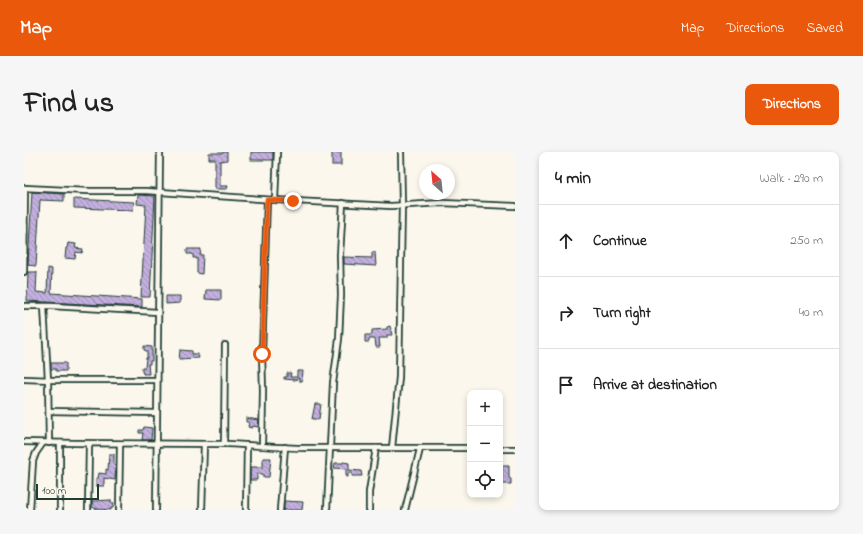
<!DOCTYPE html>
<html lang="en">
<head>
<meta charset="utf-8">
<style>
	body { margin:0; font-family:"Indie Flower",sans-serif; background:#f6f6f6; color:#222 }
	.controls { position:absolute; right:12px; bottom:12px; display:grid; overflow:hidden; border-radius:8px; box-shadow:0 2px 6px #0003 }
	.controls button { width:36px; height:36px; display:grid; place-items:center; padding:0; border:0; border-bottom:1px solid #e0e0e0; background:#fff; color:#222; font:20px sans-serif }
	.compass { position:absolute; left:395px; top:12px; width:36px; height:36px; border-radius:50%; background:#fff; box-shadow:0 2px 6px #0003; rotate:333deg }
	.scale { position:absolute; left:12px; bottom:10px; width:63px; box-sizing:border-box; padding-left:4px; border:2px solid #1f3d34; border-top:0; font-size:11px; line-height:14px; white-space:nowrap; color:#1f3d34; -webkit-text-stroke:3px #fbf7ec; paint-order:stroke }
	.stop { position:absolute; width:12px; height:12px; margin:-9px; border:3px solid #ea580c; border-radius:50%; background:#fff }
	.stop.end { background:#ea580c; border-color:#fff; box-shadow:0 1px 4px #0008 }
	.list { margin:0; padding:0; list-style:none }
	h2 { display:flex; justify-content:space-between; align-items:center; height:52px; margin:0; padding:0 16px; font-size:17px }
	h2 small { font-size:13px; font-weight:400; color:#767676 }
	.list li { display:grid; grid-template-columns:26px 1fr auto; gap:12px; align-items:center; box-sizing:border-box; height:72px; padding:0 16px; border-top:1px solid #e0e0e0 }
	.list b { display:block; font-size:15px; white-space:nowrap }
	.list em { font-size:13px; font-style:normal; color:#767676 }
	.icon { flex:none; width:22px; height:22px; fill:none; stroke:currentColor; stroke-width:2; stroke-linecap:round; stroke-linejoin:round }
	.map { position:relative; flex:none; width:491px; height:358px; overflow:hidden; border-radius:8px }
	header { display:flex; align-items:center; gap:24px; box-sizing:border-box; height:56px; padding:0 20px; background:#ea580c; color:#fff }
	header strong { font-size:19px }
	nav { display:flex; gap:22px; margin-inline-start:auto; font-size:14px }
	.intro { display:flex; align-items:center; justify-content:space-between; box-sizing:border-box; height:96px; padding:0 24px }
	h1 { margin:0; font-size:28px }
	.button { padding:10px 18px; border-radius:8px; background:#ea580c; color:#fff; font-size:14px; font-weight:700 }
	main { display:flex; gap:24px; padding:0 24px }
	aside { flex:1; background:#fff; border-radius:8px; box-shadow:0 2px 6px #0003 }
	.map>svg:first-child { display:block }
	.building { fill:url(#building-back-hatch); stroke:#1f3d34 }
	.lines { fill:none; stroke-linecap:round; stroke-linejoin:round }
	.street-casing { stroke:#1f3d34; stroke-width:8 }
	.street { stroke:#fbf7ec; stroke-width:4.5 }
	.route { stroke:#ea580c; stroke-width:5 }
</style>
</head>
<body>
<header>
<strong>Map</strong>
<nav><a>Map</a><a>Directions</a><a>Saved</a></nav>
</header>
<div class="intro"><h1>Find us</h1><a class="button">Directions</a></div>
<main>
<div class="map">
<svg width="491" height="358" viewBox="0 0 491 358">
	<defs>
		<pattern id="building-back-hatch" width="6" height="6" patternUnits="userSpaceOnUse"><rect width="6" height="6" fill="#c4afde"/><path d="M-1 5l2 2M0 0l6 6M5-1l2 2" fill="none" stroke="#9f90b5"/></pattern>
	</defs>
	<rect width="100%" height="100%" fill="#fbf7ec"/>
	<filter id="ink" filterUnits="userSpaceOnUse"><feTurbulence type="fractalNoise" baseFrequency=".025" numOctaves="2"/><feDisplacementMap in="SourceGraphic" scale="8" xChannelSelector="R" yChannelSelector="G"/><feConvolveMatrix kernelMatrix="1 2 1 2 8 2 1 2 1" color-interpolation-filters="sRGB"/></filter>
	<g filter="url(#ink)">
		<g class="building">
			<polygon points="199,0 203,0 203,8 196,9 196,34 204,34 203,37 191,37 191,7 185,7 185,1 199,1"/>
			<rect x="227" y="0" width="22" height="8"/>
			<rect x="308" y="0" width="9" height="13"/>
			<polygon points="8,40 40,42 40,49 16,48 12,114 4,113"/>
			<polygon points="114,43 131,44 126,145 117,145 122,53 113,52"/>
			<polygon points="50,47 110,50 109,58 50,56"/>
			<polygon points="44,91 52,92 51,96 59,97 58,101 52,100 51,107 41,106 42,96 43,96"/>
			<polygon points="163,97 177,97 176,103 179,103 178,122 173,121 173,106 169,106 169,102 163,102"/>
			<polygon points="348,100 351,100 352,114 320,112 320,105 348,106"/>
			<polygon points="24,116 28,117 27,141 118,147 118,155 3,149 4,120 13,120 12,140 23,141"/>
			<polygon points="182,138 197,138 197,148 181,147"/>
			<polygon points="142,144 156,144 156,151 142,152"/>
			<polygon points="366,174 368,183 363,183 363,186 355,186 356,195 352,195 351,187 345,187 345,190 341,190 341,183 348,183 348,178 363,177 363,175"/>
			<polygon points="120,194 128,195 128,209 126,209 126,212 124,212 125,222 119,222 119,220 118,220 118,215 121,215 122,206 123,206 123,199 120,198"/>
			<polygon points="156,198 168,199 168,202 174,202 175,206 155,207"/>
			<polygon points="27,211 42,211 42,219 32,219 32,217 27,217"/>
			<polygon points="273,219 279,219 278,229 275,229 275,226 271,228 260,227 260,225 263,225 263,221 267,221 266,225 273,225"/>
			<polygon points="291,252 297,252 295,267 288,267"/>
			<polygon points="222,266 235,268 234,275 229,274 228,276 224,275 225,270 222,270"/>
			<polygon points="120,275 128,276 127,288 118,288 119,281 115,281 115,278 119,278"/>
			<polygon points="85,302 90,302 90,311 92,313 91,328 80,326 80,334 72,334 72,326 74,326 75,321 82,322 82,317 84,318"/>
			<polygon points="239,306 247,306 245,325 239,325 239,322 233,322 233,328 226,328 226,315 239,315"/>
			<polygon points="319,310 325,311 325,318 337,319 338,324 328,324 328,321 324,321 324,325 322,325 322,317 310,316 311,311 319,311"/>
			<polygon points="478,314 485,314 485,326 487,327 487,332 476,332 476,328 478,329"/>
			<polygon points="87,348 87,351 90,351 89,356 87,356 87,358 73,357 68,355 68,349"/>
			<polygon points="260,349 279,350 278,358 260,358"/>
		</g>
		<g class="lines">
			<defs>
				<g id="street">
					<polyline points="0,36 64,39 122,39 251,48 367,54 418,51 491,54"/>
					<polyline points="251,48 253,0"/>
					<polyline points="0,120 1,36"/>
					<polyline points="0,154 27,154 134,160"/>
					<polyline points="20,154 24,228 25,291"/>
					<polyline points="0,227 29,228 133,228"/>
					<polyline points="25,259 133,261"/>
					<path d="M0,290C68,292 136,291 203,292C230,293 256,296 282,296C337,296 391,296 446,296"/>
					<polyline points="200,292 201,193"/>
					<polyline points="238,294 239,239 238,202 243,48"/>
					<polyline points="368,296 375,225 378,53 377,0"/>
					<polyline points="476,297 491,297"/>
					<polyline points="6,358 9,309 12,301 19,291"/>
					<polyline points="36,358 36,291"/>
					<polyline points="64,358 65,292"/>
					<polyline points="95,358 96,292"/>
					<polyline points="132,358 136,0"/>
					<polyline points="178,358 180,292"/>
					<polyline points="222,358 223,293"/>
					<polyline points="256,358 261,295"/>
					<polyline points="303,358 309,231 315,187 317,143 316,103 319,51"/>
					<polyline points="345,358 345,340 352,296"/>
					<polyline points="381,358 396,297"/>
				</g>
			</defs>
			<use href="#street" class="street-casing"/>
			<use href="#street" class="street"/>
		</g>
	</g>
	<g class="lines" filter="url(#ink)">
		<polyline class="route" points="238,202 243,48 269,49"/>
	</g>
</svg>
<div class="controls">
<button>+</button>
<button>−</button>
<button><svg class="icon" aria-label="locate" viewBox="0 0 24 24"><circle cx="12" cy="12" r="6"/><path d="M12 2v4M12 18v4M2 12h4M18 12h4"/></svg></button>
</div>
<svg class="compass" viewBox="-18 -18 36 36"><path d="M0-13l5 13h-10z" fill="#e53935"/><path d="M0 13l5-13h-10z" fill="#767676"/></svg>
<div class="scale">100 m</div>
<div class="stop" style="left:238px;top:202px"></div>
<div class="stop end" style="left:269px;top:49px"></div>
</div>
<aside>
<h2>4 min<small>Walk · 290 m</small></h2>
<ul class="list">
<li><svg class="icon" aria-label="ahead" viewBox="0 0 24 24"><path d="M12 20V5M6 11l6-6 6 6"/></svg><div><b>Continue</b></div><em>250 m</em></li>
<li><svg class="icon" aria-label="right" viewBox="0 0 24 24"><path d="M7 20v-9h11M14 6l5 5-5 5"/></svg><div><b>Turn right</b></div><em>40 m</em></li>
<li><svg class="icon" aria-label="arrive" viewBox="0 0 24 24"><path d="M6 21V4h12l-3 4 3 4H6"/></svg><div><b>Arrive at destination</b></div></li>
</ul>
</aside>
</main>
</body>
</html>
